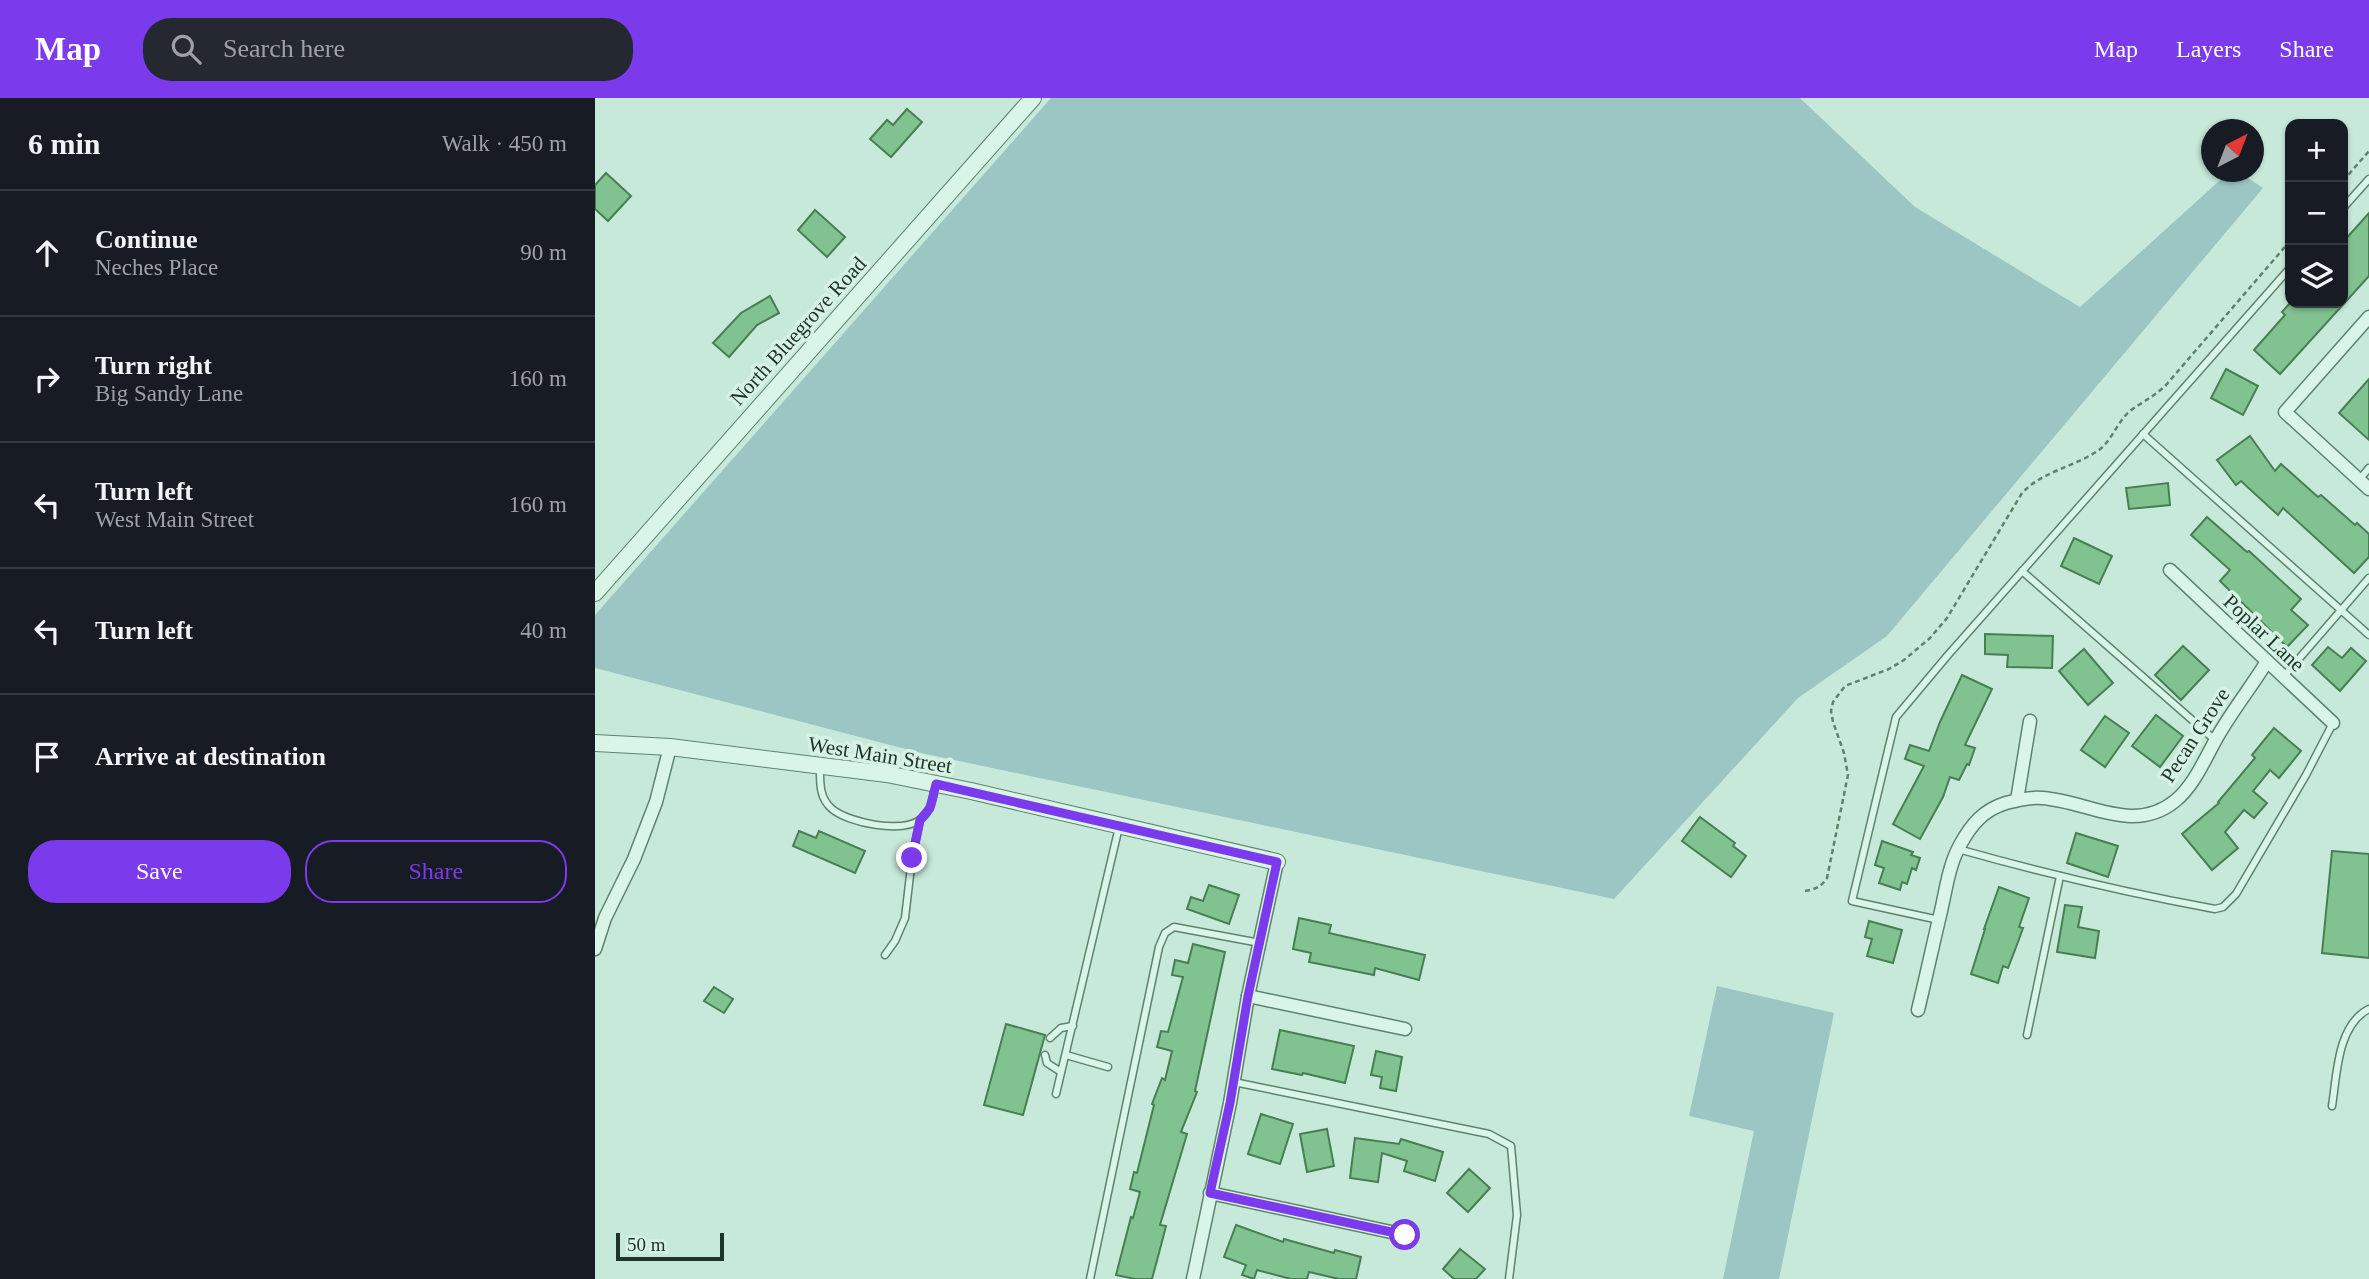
<!DOCTYPE html>
<html lang="en">
<head>
<meta charset="utf-8">
<style>
	body { margin:0; font-family:"Times New Roman",serif; background:#242831; color:#f1f3f6 }
	.controls { position:absolute; right:21px; top:21px; display:grid; overflow:hidden; border-radius:14px; box-shadow:0 2px 5px #0004 }
	.controls button { width:63px; height:63px; display:grid; place-items:center; padding:0; border:0; border-bottom:2px solid #363941; background:#171b24; color:#f1f3f6; font:35px sans-serif }
	.compass { position:absolute; left:1606px; top:21px; width:63px; height:63px; border-radius:50%; background:#171b24; box-shadow:0 2px 5px #0004; rotate:42deg }
	.scale { position:absolute; left:21px; bottom:18px; width:108px; box-sizing:border-box; padding-left:7px; border:4px solid #203527; border-top:0; font-size:19px; line-height:24px; white-space:nowrap; color:#203527; -webkit-text-stroke:5px #d6f2e4; paint-order:stroke }
	.stop { position:absolute; width:21px; height:21px; margin:-16px; border:5px solid #7c3aed; border-radius:50%; background:#fff }
	.stop.end { background:#7c3aed; border-color:#fff; box-shadow:0 2px 7px #0008 }
	.list { margin:0; padding:0; list-style:none }
	h2 { display:flex; justify-content:space-between; align-items:center; height:91px; margin:0; padding:0 28px; font-size:30px }
	h2 small { font-size:23px; font-weight:400; color:#9ea1a6 }
	.list li { display:grid; grid-template-columns:46px 1fr auto; gap:21px; align-items:center; box-sizing:border-box; height:126px; padding:0 28px; border-top:2px solid #363941 }
	.list b { display:block; font-size:26px; white-space:nowrap }
	.list p { margin:0; font-size:23px; white-space:nowrap; color:#9ea1a6 }
	.list em { font-size:23px; font-style:normal; color:#9ea1a6 }
	.actions { display:flex; gap:14px; padding:21px 28px }
	.actions a { flex:1; padding:16px 0; border:2px solid #7c3aed; border-radius:28px; text-align:center; font-size:24px; color:#7c3aed }
	.actions .main { background:#7c3aed; color:#fff }
	.icon { flex:none; width:38px; height:38px; fill:none; stroke:currentColor; stroke-width:2; stroke-linecap:round; stroke-linejoin:round }
	.map { position:relative; flex:none; width:1774px; height:1181px; overflow:hidden }
	header { display:flex; align-items:center; gap:42px; box-sizing:border-box; height:98px; padding:0 35px; background:#7c3aed; color:#fff }
	header strong { font-size:33px }
	nav { display:flex; gap:38px; margin-inline-start:auto; font-size:24px }
	.search { width:490px; height:63px; background:#242831; display:flex; align-items:center; gap:18px; box-sizing:border-box; padding:0 24px; border-radius:28px; color:#9ea1a6; font-size:26px }
	main { display:flex }
	aside { flex:1; background:#171b24 }
	.map>svg:first-child { display:block }
	.green { fill:#9cc6c3 }
	.building { fill:#81c390; stroke:#477f53; stroke-width:2 }
	.lines { fill:none; stroke-linecap:round; stroke-linejoin:round }
	.service-casing { stroke:#5e836b; stroke-width:9 }
	.minor-casing { stroke:#5e836b; stroke-width:15 }
	.tertiary-casing { stroke:#5e836b; stroke-width:18 }
	.path { stroke:#5e836b; stroke-width:2.5; stroke-dasharray:5 3.5; stroke-linecap:butt }
	.service { stroke:#d9f5e8; stroke-width:6 }
	.minor { stroke:#d9f5e8; stroke-width:12 }
	.tertiary { stroke:#d9f5e8; stroke-width:16 }
	.route { stroke:#7c3aed; stroke-width:9 }
	.labels { text-anchor:middle; dominant-baseline:central; stroke-width:7; stroke-linejoin:round; paint-order:stroke }
	.street-label { font-size:21px; fill:#203527; stroke:#d6f2e4 }
</style>
</head>
<body>
<header>
<strong>Map</strong>
<div class="search"><svg class="icon" aria-label="search" viewBox="0 0 24 24"><circle cx="10" cy="10" r="6"/><path d="M15 15l6 6"/></svg>Search here</div>
<nav><a>Map</a><a>Layers</a><a>Share</a></nav>
</header>
<main>
<aside>
<h2>6 min<small>Walk · 450 m</small></h2>
<ul class="list">
<li><svg class="icon" aria-label="ahead" viewBox="0 0 24 24"><path d="M12 20V5M6 11l6-6 6 6"/></svg><div><b>Continue</b><p>Neches Place</p></div><em>90 m</em></li>
<li><svg class="icon" aria-label="right" viewBox="0 0 24 24"><path d="M7 20v-9h11M14 6l5 5-5 5"/></svg><div><b>Turn right</b><p>Big Sandy Lane</p></div><em>160 m</em></li>
<li><svg class="icon" aria-label="left" viewBox="0 0 24 24"><path d="M17 20v-9H6M10 6l-5 5 5 5"/></svg><div><b>Turn left</b><p>West Main Street</p></div><em>160 m</em></li>
<li><svg class="icon" aria-label="left" viewBox="0 0 24 24"><path d="M17 20v-9H6M10 6l-5 5 5 5"/></svg><div><b>Turn left</b></div><em>40 m</em></li>
<li><svg class="icon" aria-label="arrive" viewBox="0 0 24 24"><path d="M6 21V4h12l-3 4 3 4H6"/></svg><div><b>Arrive at destination</b></div></li>
</ul>
<div class="actions"><a class="main">Save</a><a>Share</a></div>
</aside>
<div class="map">
<svg width="1774" height="1181" viewBox="0 0 1774 1181">
	<rect width="100%" height="100%" fill="#c7e9d9"/>
	<g class="green">
		<polygon points="456,0 1205,0 1320,109 1485,209 1634,74 1644,74 1668,90 1292,538 1203,600 1019,801 326,655 0,570 0,517"/>
		<polygon points="1122,888 1239,915 1184,1181 1128,1181 1159,1033 1094,1018"/>
	</g>
	<g class="building">
		<polygon points="312,11 327,24 296,59 275,41 292,22 298,27"/>
		<polygon points="11,75 36,98 13,123 0,111 0,87"/>
		<polygon points="220,112 250,139 232,159 203,132"/>
		<polygon points="1774,115 1774,178 1685,276 1659,252 1690,217 1687,214 1695,205 1748,205 1748,144"/>
		<polygon points="175,198 184,215 162,227 134,259 118,245 146,215"/>
		<polygon points="1631,271 1663,288 1648,317 1616,300"/>
		<polygon points="1774,281 1774,342 1744,315"/>
		<polygon points="1655,338 1680,373 1686,366 1723,399 1726,397 1760,427 1762,425 1774,436 1774,459 1759,475 1688,410 1683,417 1646,383 1641,387 1622,362"/>
		<polygon points="1573,385 1575,407 1534,411 1531,390"/>
		<polygon points="1612,419 1652,454 1654,453 1706,501 1696,512 1713,527 1692,549 1625,483 1635,472 1596,437"/>
		<polygon points="1479,440 1517,458 1504,486 1466,468"/>
		<polygon points="1390,536 1458,538 1457,570 1412,569 1413,557 1390,556"/>
		<polygon points="1588,548 1614,572 1586,602 1560,577"/>
		<polygon points="1733,549 1747,560 1756,550 1771,563 1745,593 1717,567"/>
		<polygon points="1489,551 1518,585 1493,607 1464,573"/>
		<polygon points="1367,577 1397,591 1370,647 1380,650 1374,667 1372,666 1364,682 1355,679 1348,699 1325,741 1298,726 1329,668 1310,661 1315,647 1334,653 1345,624"/>
		<polygon points="1561,617 1588,638 1565,669 1537,648"/>
		<polygon points="1510,618 1534,635 1510,669 1486,652"/>
		<polygon points="1679,630 1706,653 1684,680 1675,672 1658,693 1672,705 1659,720 1649,712 1630,734 1643,750 1617,772 1587,736 1624,705 1623,704 1660,660 1657,657"/>
		<polygon points="1105,719 1140,745 1138,748 1151,758 1136,779 1087,743"/>
		<polygon points="204,733 221,740 224,733 270,753 260,775 198,748"/>
		<polygon points="1481,735 1523,748 1513,779 1472,765"/>
		<polygon points="1287,743 1318,754 1316,757 1325,760 1321,772 1317,770 1312,786 1307,784 1305,792 1284,785 1289,770 1280,767"/>
		<polygon points="1737,753 1774,756 1774,860 1727,855"/>
		<polygon points="614,787 644,797 634,826 592,811 596,799 608,803"/>
		<polygon points="1404,789 1434,800 1424,829 1428,830 1423,844 1413,870 1408,868 1403,885 1376,876 1390,831 1389,831"/>
		<polygon points="1470,807 1487,809 1483,829 1504,833 1500,860 1462,854"/>
		<polygon points="704,820 736,827 734,835 830,857 824,882 780,870 779,877 714,864 716,855 698,851"/>
		<polygon points="1274,823 1307,832 1298,865 1272,858 1277,841 1270,839"/>
		<polygon points="598,846 630,854 600,993 602,994 586,1034 592,1036 565,1127 571,1128 564,1155 557,1181 540,1181 521,1177 536,1119 538,1120 545,1094 535,1091 539,1074 542,1075 559,1007 557,1006 567,980 570,982 577,953 562,949 566,933 573,934 588,879 577,877 580,862 593,865"/>
		<polygon points="119,889 138,901 129,915 109,903"/>
		<polygon points="411,926 450,937 428,1017 389,1007"/>
		<polygon points="685,932 759,948 750,985 708,975 707,977 677,971"/>
		<polygon points="781,953 807,959 801,993 785,990 787,979 776,977"/>
		<polygon points="666,1016 698,1026 685,1066 653,1056"/>
		<polygon points="732,1031 739,1068 712,1074 705,1036"/>
		<polygon points="760,1040 804,1046 806,1041 848,1054 840,1083 809,1073 812,1063 787,1055 783,1084 755,1080"/>
		<polygon points="874,1071 895,1090 873,1114 852,1095"/>
		<polygon points="641,1127 688,1144 689,1141 739,1155 740,1152 766,1159 761,1181 744,1181 714,1174 712,1181 696,1181 662,1172 659,1181 647,1177 651,1167 629,1159"/>
		<polygon points="865,1151 890,1171 881,1181 859,1181 848,1171"/>
	</g>
	<g class="lines">
		<defs>
			<g id="service">
				<polyline points="1748,110 1774,81"/>
				<polyline points="1548,336 1774,537"/>
				<polyline points="1764,382 1774,370"/>
				<polyline points="1427,473 1620,642"/>
				<polyline points="1689,578 1774,480"/>
				<path d="M225,670C225,684 224,700 237,711C254,725 307,736 326,721C337,713 338,698 341,686"/>
				<path d="M1363,751C1448,775 1533,795 1620,811L1628,809L1641,796L1711,677L1738,625"/>
				<polyline points="1344,822 1257,803 1301,619 1353,557 1695,170"/>
				<polyline points="290,857 300,843 310,820 317,760 325,722"/>
				<polyline points="1432,937 1465,778"/>
				<polyline points="455,940 466,930 478,928"/>
				<polyline points="450,957 452,965 466,974"/>
				<polyline points="471,957 513,969"/>
				<polyline points="639,984 894,1036 916,1048 922,1117 914,1181"/>
				<polyline points="461,996 524,729"/>
				<path d="M1737,1008C1742,977 1742,927 1774,911"/>
				<polyline points="495,1181 564,849 570,835 579,829 665,845"/>
			</g>
			<g id="minor">
				<polyline points="1774,219 1690,314 1774,391"/>
				<polyline points="1575,472 1738,625"/>
				<polyline points="1422,702 1435,623"/>
				<polyline points="0,851 10,820 39,761 61,704 75,649"/>
				<polyline points="653,898 810,931"/>
				<path d="M1323,912C1331,879 1338,846 1346,813C1351,791 1354,767 1365,747C1376,727 1388,712 1411,705C1422,702 1435,699 1447,700C1493,703 1538,737 1580,703C1600,687 1611,658 1624,636C1638,612 1656,589 1671,565"/>
				<polyline points="615,1095 810,1137"/>
				<polyline points="598,1181 635,1005 653,898 682,764"/>
			</g>
			<g id="tertiary">
				<polyline points="0,495 438,0"/>
				<polyline points="0,645 75,649 292,676 376,693 682,764"/>
			</g>
		</defs>
		<use href="#service" class="service-casing"/>
		<use href="#minor" class="minor-casing"/>
		<use href="#tertiary" class="tertiary-casing"/>
		<g class="path">
			<polyline points="1748,83 1774,53"/>
			<path d="M1210,793C1221,791 1226,789 1232,780L1253,677L1249,655L1238,624L1236,613L1238,604L1250,588L1294,571L1309,562L1335,540L1352,520L1427,395C1448,373 1479,369 1504,352C1518,341 1522,324 1535,313C1547,304 1560,298 1571,287L1695,143"/>
		</g>
		<use href="#service" class="service"/>
		<use href="#minor" class="minor"/>
		<use href="#tertiary" class="tertiary"/>
	</g>
	<g class="lines">
		<polyline class="route" points="317,760 325,722 335,710 341,686 682,764 653,898 635,1005 615,1095 810,1137"/>
	</g>
	<g class="labels">
		<g class="street-label">
			<text transform="translate(203 233) rotate(-48)">North Bluegrove Road</text>
			<text transform="translate(1669 535) rotate(43)">Poplar Lane</text>
			<text transform="translate(1600 637) rotate(-57)">Pecan Grove</text>
			<text transform="translate(285 657) rotate(9)">West Main Street</text>
		</g>
	</g>
</svg>
<div class="controls">
<button>+</button>
<button>−</button>
<button><svg class="icon" aria-label="layers" viewBox="0 0 24 24"><path d="M12 4l9 5-9 5-9-5zM3 14l9 5 9-5"/></svg></button>
</div>
<svg class="compass" viewBox="-18 -18 36 36"><path d="M0-13l5 13h-10z" fill="#e53935"/><path d="M0 13l5-13h-10z" fill="#9ea1a6"/></svg>
<div class="scale">50 m</div>
<div class="stop" style="left:810px;top:1137px"></div>
<div class="stop end" style="left:317px;top:760px"></div>
</div>
</main>
</body>
</html>
